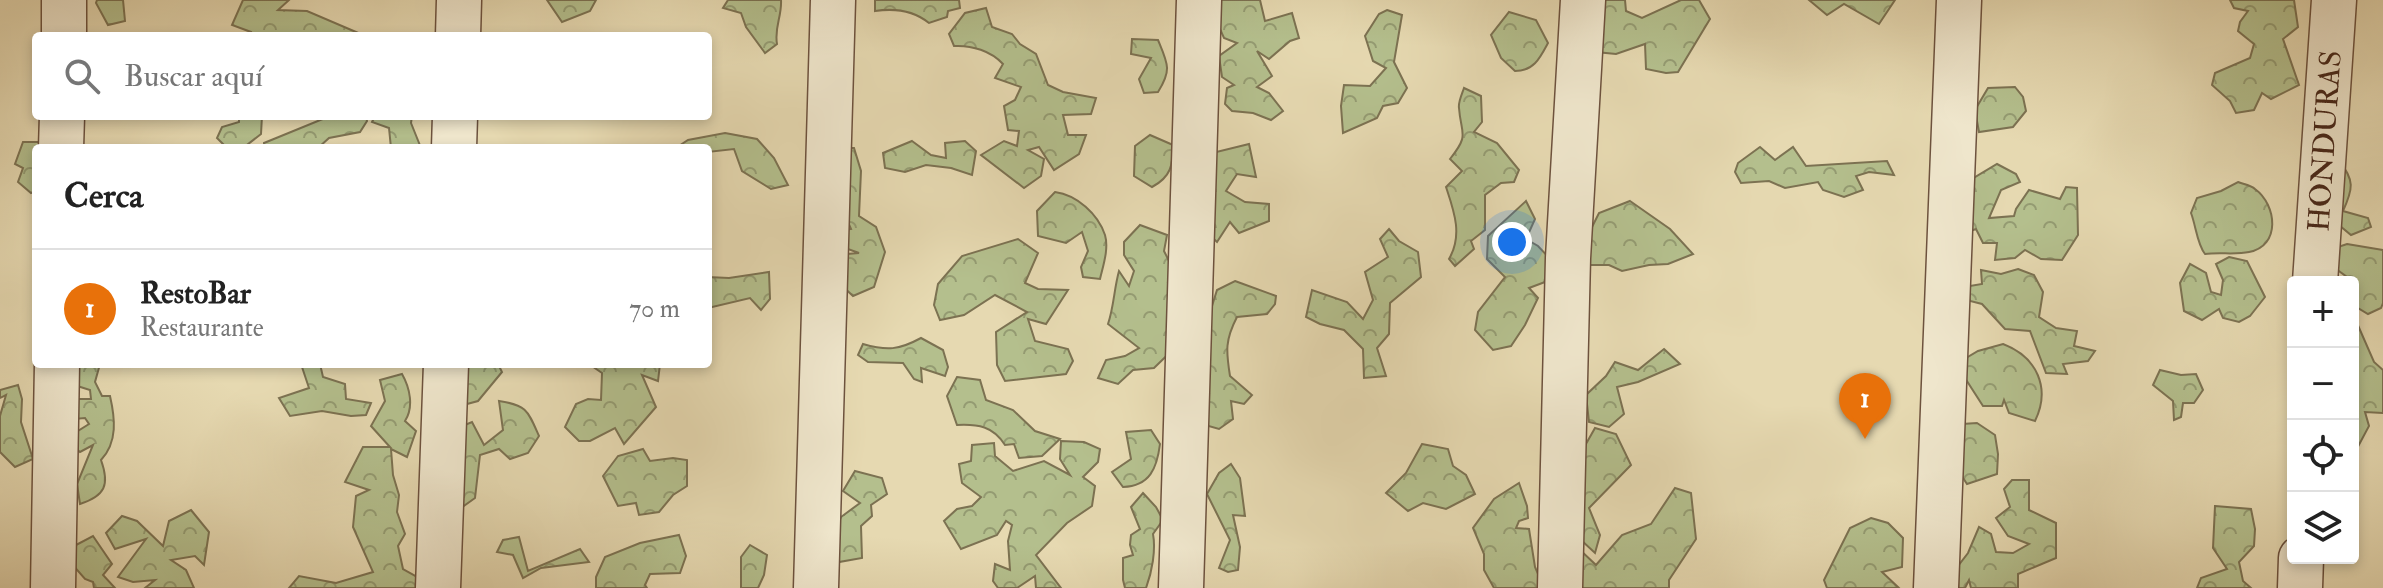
<!DOCTYPE html>
<html lang="es">
<head>
<meta charset="utf-8">
<style>
	body { margin:0; font-family:"IM FELL Double Pica",serif; background:#f6f6f6; color:#222 }
	.controls { position:absolute; right:24px; bottom:24px; display:grid; overflow:hidden; border-radius:8px; box-shadow:0 4px 12px #0003 }
	.controls button { width:72px; height:72px; display:grid; place-items:center; padding:0; border:0; border-bottom:2px solid #e0e0e0; background:#fff; color:#222; font:40px sans-serif }
	.you { position:absolute; left:1512px; top:242px; width:28px; height:28px; margin:-20px; border:6px solid #fff; border-radius:50%; background:#1a73e8; box-shadow:0 0 0 12px #1a73e833 }
	.badge { display:grid; place-items:center; width:52px; height:52px; border-radius:50%; background:#2563eb; color:#fff; font-size:26px; font-weight:700 }
	.pin { position:absolute; translate:-50% -66px; filter:drop-shadow(0 2px 4px #0008) }
	.pin::after { content:''; position:absolute; top:42px; width:28px; height:24px; background:inherit; clip-path:polygon(0 0,100% 0,50% 100%) }
	.list { margin:0; padding:0; list-style:none }
	h2 { display:flex; justify-content:space-between; align-items:center; height:104px; margin:0; padding:0 32px; font-size:34px }
	h2 small { font-size:26px; font-weight:400; color:#767676 }
	.list li { display:grid; grid-template-columns:52px 1fr auto; gap:24px; align-items:center; box-sizing:border-box; height:120px; padding:0 32px; border-top:2px solid #e0e0e0 }
	.list b { display:block; font-size:30px; white-space:nowrap }
	.list p { margin:0; font-size:26px; white-space:nowrap; color:#767676 }
	.list em { font-size:26px; font-style:normal; color:#767676 }
	.icon { flex:none; width:44px; height:44px; fill:none; stroke:currentColor; stroke-width:2; stroke-linecap:round; stroke-linejoin:round }
	.map { position:relative; flex:none; width:2383px; height:588px; overflow:hidden }
	.search { position:absolute; background:#fff; box-shadow:0 4px 12px #0003; left:32px; top:32px; width:680px; height:88px; display:flex; align-items:center; gap:20px; box-sizing:border-box; padding:0 28px; border-radius:8px; color:#767676; font-size:30px }
	.panel { position:absolute; background:#fff; box-shadow:0 4px 12px #0003; left:32px; top:144px; width:680px; height:224px; border-radius:8px }
	.map>svg:first-child { display:block }
	.forest { fill:url(#forest-crowns); stroke:#7c7252; stroke-width:2 }
	.lines { fill:none; stroke-linecap:round; stroke-linejoin:round }
	.minor-casing { stroke:#6d523e; stroke-width:47 }
	.minor { stroke:#efe6cc; stroke-width:44 }
	.labels { text-anchor:middle; dominant-baseline:central; stroke-width:6; stroke-linejoin:round; paint-order:stroke }
	.street-label { font-size:30px; fill:#452518; stroke:#efe6cc }
</style>
</head>
<body>
<div class="map">
<svg width="2383" height="588" viewBox="0 0 2383 588">
	<defs>
		<pattern id="forest-crowns" width="20" height="18" patternUnits="userSpaceOnUse" patternTransform="scale(2)"><rect width="20" height="18" fill="#b4bf8d"/><path d="M2 6a3 3 0 1 1 6 0M12 15a3 3 0 1 1 6 0" fill="none" stroke="#949b72"/></pattern>
	</defs>
	<rect width="100%" height="100%" fill="#e6d9b1"/>
	<filter id="stains"><feTurbulence type="fractalNoise" baseFrequency=".0025" numOctaves="4"/><feColorMatrix values="0 0 0 0 .2 0 0 0 0 .09 0 0 0 0 .02 0 0 0 .5 -.17"/></filter>
	<radialGradient id="worn" r=".72"><stop offset=".6" stop-color="#630" stop-opacity="0"/><stop offset="1" stop-color="#630" stop-opacity=".3"/></radialGradient>
	<g class="forest">
		<polygon points="97,0 123,0 125,21 108,25 96,3"/>
		<polygon points="243,0 289,0 278,10 307,11 363,35 250,36 251,32 232,25"/>
		<polygon points="547,0 596,0 590,11 562,22"/>
		<path d="M728,0H781C782,17 774,27 777,44L765,53L746,27L741,13L723,8Z"/>
		<path d="M875,0H959L960,8L948,11L947,17L929,23C913,10 895,8 875,11Z"/>
		<polygon points="1207,0 1260,0 1265,21 1292,13 1299,38 1290,41 1269,59 1257,51 1272,76 1257,87 1269,93 1283,111 1271,120 1253,113 1232,111 1225,104 1227,88 1234,85 1222,77 1219,56 1237,43 1224,38"/>
		<polygon points="1593,0 1625,0 1626,11 1642,18 1681,0 1699,0 1710,19 1678,72 1666,73 1646,69 1645,44 1616,54 1596,52"/>
		<polygon points="1809,0 1895,0 1879,24 1844,4 1827,15"/>
		<polygon points="2230,0 2294,0 2298,27 2283,39 2299,85 2271,99 2262,93 2254,110 2236,113 2230,101 2212,85 2215,73 2250,58 2254,44 2238,31 2240,22 2248,11 2234,8"/>
		<path d="M986,8L992,27L1012,34L1020,44L1036,54L1048,85L1063,92L1096,98L1091,114L1063,115L1068,135H1086L1079,154L1054,170L1039,147L1028,150L1044,159L1041,176L1024,188L981,155L1004,141L1017,146L1019,131L1008,130L1004,106L1015,100L1021,87L995,78L1003,64C991,51 972,45 954,46L949,34L965,13Z"/>
		<polygon points="1387,10 1402,15 1394,62 1407,88 1398,103 1383,106 1377,118 1343,133 1341,106 1344,85 1370,86 1386,68 1373,61 1365,36 1379,14"/>
		<path d="M1509,12L1536,20L1548,43C1540,58 1534,71 1515,71L1501,58L1491,35Z"/>
		<path d="M1132,39L1158,40C1168,64 1172,70 1158,92L1144,93L1139,79L1151,58L1131,54Z"/>
		<polygon points="2015,87 2023,97 2026,111 2013,127 1979,132 1975,110 1988,88"/>
		<path d="M1464,88L1481,96L1482,122L1474,132L1497,143L1519,170L1514,182L1501,183L1485,195V230L1471,241L1474,249L1455,266L1449,259C1463,235 1454,211 1446,187L1462,171L1450,159C1470,134 1461,135 1459,108C1458,102 1462,94 1464,88Z"/>
		<polygon points="239,116 262,116 261,134 243,148 227,148 217,138 222,127 239,122"/>
		<polygon points="330,116 366,116 367,121 360,132 329,138 318,148 264,148 264,143"/>
		<polygon points="375,116 412,116 411,123 421,148 391,148 389,128 372,122"/>
		<polygon points="725,133 757,139 774,158 788,185 771,189 742,171 734,149 708,152 708,148 676,148 688,140"/>
		<path d="M1150,135L1173,145C1173,165 1171,177 1152,187L1134,176L1135,146Z"/>
		<polygon points="912,141 931,155 946,158 945,143 965,141 976,151 972,175 951,168 926,165 905,172 885,168 883,153"/>
		<polygon points="23,142 40,142 44,148 36,148 36,191 31,193 18,182 23,168 15,164"/>
		<polygon points="1249,144 1256,177 1237,174 1226,191 1245,202 1269,204 1269,221 1239,233 1230,222 1217,242 1196,222 1208,154"/>
		<polygon points="1760,147 1775,160 1793,147 1806,166 1887,161 1894,175 1869,172 1856,176 1863,190 1844,197 1823,190 1818,182 1785,188 1769,181 1741,183 1735,172 1738,163"/>
		<polygon points="837,148 854,148 861,171 859,216 876,227 885,252 874,287 853,296 837,281 835,255 859,253 845,248 837,231 851,229 842,208"/>
		<path d="M2339,161C2355,180 2353,189 2343,211L2368,218L2371,227L2351,235L2322,211Z"/>
		<polygon points="1997,164 2016,174 2020,182 2001,190 1989,218 2014,216 2016,209 2029,190 2060,199 2066,187 2077,188 2078,235 2062,260 2041,259 2025,250 2015,258 1995,260 1997,243 1983,243 1976,229 1953,237 1942,197"/>
		<path d="M2238,182C2243,184 2251,185 2255,189C2277,205 2281,246 2249,252C2236,255 2219,252 2205,254C2197,244 2196,226 2191,213L2197,198L2221,191Z"/>
		<path d="M1055,192C1077,195 1098,214 1105,235C1109,249 1103,266 1100,279L1083,277L1081,267L1088,251L1082,232L1066,243L1038,236L1037,211Z"/>
		<polygon points="1526,201 1535,219 1526,239 1538,246 1553,262 1553,279 1529,288 1538,298 1525,325 1511,346 1493,350 1475,330 1478,312 1505,277 1487,259 1488,236"/>
		<polygon points="1630,201 1670,229 1693,254 1668,264 1649,265 1622,271 1609,265 1585,265 1590,231 1599,213"/>
		<path d="M1140,225L1167,235L1164,251L1179,281L1168,283L1172,301L1189,334L1154,368L1133,370L1118,384L1098,378L1106,360L1125,356L1139,348L1108,324C1114,306 1114,289 1119,271L1129,286L1134,271L1124,255V242Z"/>
		<polygon points="1389,229 1399,241 1418,252 1421,277 1390,303 1389,334 1377,348 1386,376 1364,378 1363,349 1344,330 1320,324 1306,317 1312,290 1347,302 1363,319 1373,300 1365,272 1388,257 1380,239"/>
		<polygon points="1018,239 1038,253 1025,283 1038,289 1068,290 1046,324 1028,319 1035,341 1068,349 1073,361 1066,374 1005,381 997,365 996,332 1027,312 995,295 964,315 940,320 934,305 938,284 962,256"/>
		<polygon points="2347,244 2383,250 2383,303 2381,308 2368,314 2353,305 2353,282 2346,282 2347,277 2332,266 2332,249"/>
		<polygon points="2229,257 2247,261 2265,297 2250,316 2239,322 2223,318 2219,309 2202,320 2184,311 2180,283 2190,264 2206,273 2211,292 2221,295 2223,280 2216,264"/>
		<polygon points="2018,269 2034,275 2043,292 2039,317 2056,328 2077,331 2074,346 2095,351 2088,361 2063,364 2067,374 2046,373 2030,331 2005,329 1982,304 1970,301 1964,287 1982,284 1981,270 2001,274"/>
		<polygon points="769,272 770,299 761,310 750,298 708,308 708,277 729,278"/>
		<path d="M1235,281L1276,296L1275,304L1267,314L1237,317C1225,340 1226,351 1230,376L1252,395L1244,404L1231,401L1233,419L1219,429L1205,425L1200,396L1209,393L1202,368L1207,322L1217,290Z"/>
		<polygon points="2353,314 2374,362 2383,370 2383,413 2365,412 2369,426 2353,456"/>
		<path d="M921,338L943,350L948,367L945,376L921,368L922,382L914,379L903,363L868,362L858,355L863,344C887,351 899,350 921,338Z"/>
		<path d="M2003,344C2037,357 2051,388 2035,421L2009,413L2004,400L2002,406H1983L1956,364L1978,351Z"/>
		<polygon points="1664,349 1680,364 1638,382 1617,387 1624,414 1609,427 1589,422 1586,395 1606,376 1615,362 1638,370"/>
		<path d="M78,364H100L95,382L102,396H110C115,418 118,442 101,460C110,485 105,496 80,504L77,484L93,445L80,452L73,446L70,436L89,424L85,418L74,419L72,399H91L90,390L71,384Z"/>
		<polygon points="301,364 320,364 323,377 345,384 346,399 371,403 366,415 351,416 322,411 290,416 279,398 309,388"/>
		<polygon points="451,364 498,364 502,372 478,401 456,407"/>
		<polygon points="589,364 660,364 658,381 642,375 656,407 624,444 615,428 590,441 579,441 565,427 576,404 588,399 601,400 602,373"/>
		<polygon points="2160,370 2181,375 2196,374 2203,390 2194,403 2183,403 2181,417 2174,420 2173,401 2153,385"/>
		<path d="M402,374C410,388 414,407 405,421L416,431L407,457L391,449L393,475L399,495L397,512L405,534L398,546L403,569L437,588H289L299,576L336,583L373,572L353,527L356,496L369,490L345,482L363,447H390L371,426L385,401L380,380Z"/>
		<path d="M957,377L980,380L986,400L1013,410L1035,431L1060,439L1042,456L1019,458L1014,444L1005,445C993,426 978,424 957,425L947,396Z"/>
		<polygon points="18,385 22,399 21,422 33,459 15,467 0,452 0,416 6,395 0,398 0,390"/>
		<path d="M499,401C527,405 528,411 539,436L528,453L510,459L499,449L480,455L475,498L454,513L460,427L472,422L484,445L503,430Z"/>
		<polygon points="1977,423 1995,435 1998,454 1997,474 1967,484 1947,453 1962,424"/>
		<polygon points="1595,428 1616,434 1631,465 1589,508 1600,535 1595,553 1580,539 1582,451"/>
		<path d="M1151,430L1160,444C1157,468 1150,486 1123,487L1112,472L1131,459L1126,432Z"/>
		<polygon points="1061,441 1084,442 1100,449 1098,462 1083,477 1095,486 1092,506 1067,523 1036,555 1061,588 1036,588 1035,576 1017,588 998,588 993,581 995,564 1010,570 1008,541 1012,525 1006,521 997,535 961,549 944,521 957,509 972,506 981,497 962,483 959,464 971,461 972,445 994,443 995,456 1013,471 1044,461 1070,475 1060,459"/>
		<polygon points="1422,444 1448,449 1453,466 1466,475 1475,494 1446,509 1423,503 1408,511 1386,493 1406,473"/>
		<polygon points="643,449 650,461 673,458 687,460 687,486 673,495 659,512 639,515 636,503 618,506 603,476 618,456"/>
		<polygon points="1231,464 1240,478 1245,516 1233,515 1240,547 1238,570 1228,572 1219,568 1230,540 1207,494 1219,473"/>
		<polygon points="855,471 882,478 887,494 871,505 872,516 861,526 862,558 839,562 832,542 841,517 860,503 843,491"/>
		<polygon points="2012,480 2029,480 2029,510 2056,523 2056,558 2018,574 2018,588 1971,588 1969,580 1965,588 1941,588 1968,553 1979,527 1991,534 1996,552 2013,553 2029,544 2008,536 1996,518 2010,507 2004,489"/>
		<polygon points="1519,483 1527,506 1528,518 1519,521 1516,528 1529,529 1535,567 1544,588 1494,588 1484,570 1484,554 1473,528 1494,499"/>
		<polygon points="1675,488 1691,493 1696,539 1669,580 1669,588 1551,588 1577,547 1596,565 1622,535 1651,524"/>
		<path d="M1143,493L1156,507L1163,520L1153,534C1156,550 1152,572 1146,588H1125L1123,580V558L1133,555L1130,545L1131,535L1140,529L1131,507Z"/>
		<polygon points="2215,506 2251,509 2255,529 2254,546 2239,562 2243,581 2251,588 2197,588 2201,578 2227,569 2213,548"/>
		<polygon points="191,510 209,532 204,565 195,556 171,560 186,570 194,588 145,588 155,580 133,582 118,577 146,539 115,549 106,533 122,516 137,521 163,546 169,521"/>
		<polygon points="1871,518 1888,523 1903,538 1902,567 1882,572 1899,588 1827,588 1824,580 1850,528"/>
		<polygon points="679,535 686,556 680,573 650,574 645,585 647,588 596,588 596,577 605,557 640,543"/>
		<polygon points="93,536 112,564 103,575 115,588 94,588 93,582 85,579 71,563 76,545"/>
		<polygon points="519,537 528,571 580,549 589,562 541,568 523,578 513,555 497,552 503,540"/>
		<polygon points="750,545 767,555 764,575 758,588 741,588 741,557"/>
	</g>
	<g class="lines">
		<defs>
			<g id="minor">
				<polyline points="64,36 64,0"/>
				<polyline points="458,36 459,0"/>
				<polyline points="61,148 62,116"/>
				<polyline points="454,148 455,116"/>
				<polyline points="2315,282 2334,0"/>
				<polyline points="53,588 57,364"/>
				<polyline points="438,588 446,364"/>
				<polyline points="816,588 833,0"/>
				<polyline points="1181,588 1199,0"/>
				<polyline points="1560,588 1568,258 1583,0"/>
				<polyline points="1936,588 1959,0"/>
				<polyline points="2300,588 2301,558"/>
			</g>
		</defs>
		<use href="#minor" class="minor-casing"/>
		<use href="#minor" class="minor"/>
	</g>
	<g class="labels">
		<g class="street-label">
			<text transform="translate(2325 141) rotate(-86)">HONDURAS</text>
		</g>
	</g>
	<rect width="100%" height="100%" filter="url(#stains)"/>
	<rect width="100%" height="100%" fill="url(#worn)"/>
</svg>
<div class="controls">
<button>+</button>
<button>−</button>
<button><svg class="icon" aria-label="locate" viewBox="0 0 24 24"><circle cx="12" cy="12" r="6"/><path d="M12 2v4M12 18v4M2 12h4M18 12h4"/></svg></button>
<button><svg class="icon" aria-label="layers" viewBox="0 0 24 24"><path d="M12 4l9 5-9 5-9-5zM3 14l9 5 9-5"/></svg></button>
</div>
<div class="you"></div>
<div class="pin badge" style="left:1865px;top:439px;background:#e8710a">1</div>
<div class="search"><svg class="icon" aria-label="search" viewBox="0 0 24 24"><circle cx="10" cy="10" r="6"/><path d="M15 15l6 6"/></svg>Buscar aquí</div>
<section class="panel">
<h2>Cerca<small></small></h2>
<ul class="list">
<li><span class="badge" style="background:#e8710a">1</span><div><b>RestoBar</b><p>Restaurante</p></div><em>70 m</em></li>
</ul>
</section>
</div>
</body>
</html>
